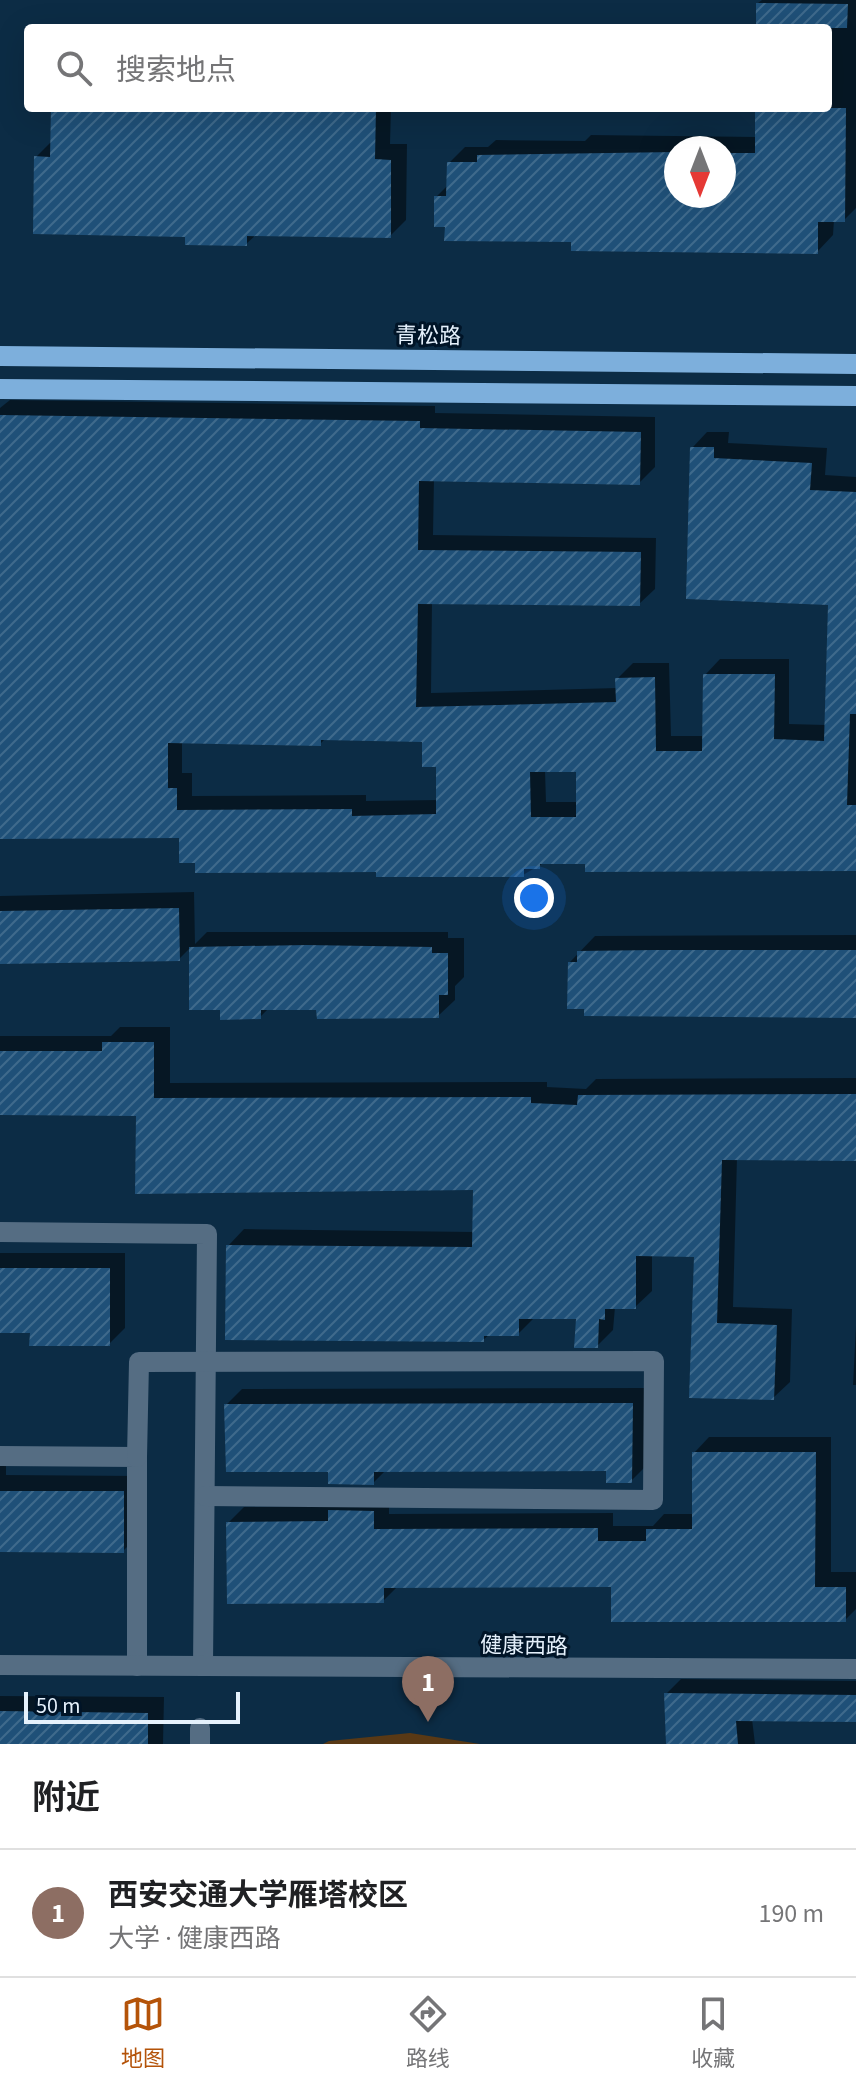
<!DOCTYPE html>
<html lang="zh">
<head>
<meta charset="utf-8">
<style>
	body { margin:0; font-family:"Source Sans 3","Noto Sans SC",sans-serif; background:#f6f6f6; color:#202124 }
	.compass { position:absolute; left:664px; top:136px; width:72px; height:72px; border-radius:50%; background:#fff; box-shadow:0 8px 32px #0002; rotate:180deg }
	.scale { position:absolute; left:24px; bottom:20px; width:216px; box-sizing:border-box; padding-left:8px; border:4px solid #e5f1fc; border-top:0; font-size:22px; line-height:28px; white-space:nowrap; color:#e5f1fc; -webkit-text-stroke:6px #001427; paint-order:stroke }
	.you { position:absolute; left:534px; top:898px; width:28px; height:28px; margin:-20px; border:6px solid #fff; border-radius:50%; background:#1a73e8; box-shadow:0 0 0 12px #1a73e833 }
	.badge { display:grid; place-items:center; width:52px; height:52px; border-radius:50%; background:#b45309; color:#fff; font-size:26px; font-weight:700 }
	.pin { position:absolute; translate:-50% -66px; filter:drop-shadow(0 2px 4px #0008) }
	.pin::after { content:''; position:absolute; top:42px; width:28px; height:24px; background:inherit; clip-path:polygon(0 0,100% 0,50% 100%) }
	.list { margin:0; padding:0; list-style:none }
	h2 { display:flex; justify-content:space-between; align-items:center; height:104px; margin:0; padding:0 32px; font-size:34px }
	h2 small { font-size:26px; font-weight:400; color:#757577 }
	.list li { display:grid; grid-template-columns:52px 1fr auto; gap:24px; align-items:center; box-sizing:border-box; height:128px; padding:0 32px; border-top:2px solid #e0e0e0 }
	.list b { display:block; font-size:30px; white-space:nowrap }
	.list p { margin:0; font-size:26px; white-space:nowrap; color:#757577 }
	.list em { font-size:26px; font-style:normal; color:#757577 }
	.icon { flex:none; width:44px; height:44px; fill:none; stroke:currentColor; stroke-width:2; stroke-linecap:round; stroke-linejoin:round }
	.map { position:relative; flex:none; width:856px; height:1744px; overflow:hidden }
	.search { position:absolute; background:#fff; box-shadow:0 8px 32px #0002; left:24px; right:24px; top:24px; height:88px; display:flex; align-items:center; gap:20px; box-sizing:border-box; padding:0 28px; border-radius:8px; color:#757577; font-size:30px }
	.sheet { height:232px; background:#fff }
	nav { display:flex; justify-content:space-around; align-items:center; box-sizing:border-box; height:112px; border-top:2px solid #e0e0e0; background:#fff; font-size:22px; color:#757577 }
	nav a { display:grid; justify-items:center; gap:4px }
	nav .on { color:#b45309 }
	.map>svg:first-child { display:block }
	.garden { fill:#593915 }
	.shadow { fill:#0007; fill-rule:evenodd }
	.building { fill:url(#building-hatch); fill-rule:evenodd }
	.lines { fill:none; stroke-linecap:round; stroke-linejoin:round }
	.minor { stroke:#556d83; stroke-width:20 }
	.major { stroke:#7dafdc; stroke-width:20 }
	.labels { text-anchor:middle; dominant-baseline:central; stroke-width:6; stroke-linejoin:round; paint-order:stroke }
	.street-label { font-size:22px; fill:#e5f1fc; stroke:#001427 }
</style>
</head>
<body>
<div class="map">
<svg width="856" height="1744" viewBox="0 0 856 1744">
	<defs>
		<pattern id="building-hatch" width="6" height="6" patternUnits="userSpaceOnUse" patternTransform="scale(2)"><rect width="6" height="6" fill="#1f5078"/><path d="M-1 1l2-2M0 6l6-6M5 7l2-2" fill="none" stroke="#3f6a8c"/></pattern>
	</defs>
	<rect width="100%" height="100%" fill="#0c2c45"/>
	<polygon class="garden" points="410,1733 480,1744 323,1744 329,1741"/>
	<g class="shadow">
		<path d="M762,0H856V208L844,220H834L833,235L817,252L573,240L447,225L436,197L448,185L449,163L465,147H488L496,140L585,141L591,135L757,137V108H828V28H758V3ZM676,148H724V196H676Z"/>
		<polygon points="53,108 391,108 390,144 407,144 406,220 390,236 257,234 246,244 187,235 36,157 52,141"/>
		<path d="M10,400L435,406V413L655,417V467L639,483L434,479L433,535L656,538L655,589L639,604L432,602L431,693L617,688V679L633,663H669L671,736H704L705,675L720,659H789V724L826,725L830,603L692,448L707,432H729L728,443L827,448L825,475L856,477V869L545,862L523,875L378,870L197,861L181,836L0,837V408ZM325,739L424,740L438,765V800L366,801V795L192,796V773H182V742L320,744ZM545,770H578V802H546Z"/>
		<polygon points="194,892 195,944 207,932 448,932 448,938 464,938 464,977 455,986 455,1000 438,1016 318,1008 269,1008 260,1017 222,1008 191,1008 191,947 179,959 0,962 0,896"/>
		<polygon points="856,935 856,1016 570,962 595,936"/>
		<polygon points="120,1027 170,1027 170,1083 547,1082 547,1087 586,1089 596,1079 856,1078 856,1159 737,1158 733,1307 792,1309 790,1382 773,1398 691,1396 696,1255 652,1255 652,1291 635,1307 615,1307 613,1330 597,1346 578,1317 535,1317 518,1334 490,1334 483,1340 228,1246 244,1229 474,1232 475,1188 138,1114 0,1114 0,1036 111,1036"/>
		<polygon points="0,1253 125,1253 125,1328 109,1344 32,1331 0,1331"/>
		<polygon points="856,1326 856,1385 853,1385"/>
		<polygon points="648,1388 647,1465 631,1481 608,1469 386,1470 373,1483 330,1470 226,1405 242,1389"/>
		<polygon points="709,1437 831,1437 831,1572 856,1572 856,1609 845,1620 613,1585 398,1586 383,1601 228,1523 244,1507 335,1506 389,1495 389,1514 613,1513 613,1526 653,1526 664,1514 694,1514 694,1453"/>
		<polygon points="0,1460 6,1460 6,1475 140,1476 140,1534 123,1551 0,1550"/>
		<polygon points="681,1679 856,1681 856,1720 752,1719 755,1744 667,1744 666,1694"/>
		<polygon points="0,1696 164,1697 163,1744 0,1744"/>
	</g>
	<g class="building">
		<polygon points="756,3 848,4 847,28 756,28"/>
		<polygon points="51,108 376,108 375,159 391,160 391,238 247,236 247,246 185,245 185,237 33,234 34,156 50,157"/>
		<polygon points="755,108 846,108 845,222 818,222 818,254 571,251 571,242 444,241 445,227 434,227 434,196 446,196 447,162 477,162 477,155 676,152 676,196 724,196 724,153 755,153"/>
		<path d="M0,415L420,421V428L641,432L640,485L419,481L418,550L641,552L640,606L418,604L416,707L616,702L615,678L655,677L656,751H702L703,674H775L774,739L824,741L828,605L686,599L690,447H714V458L812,463L810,490L856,492V714H850L847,805H856V871L585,872V864H540V869H524V877H376V872L195,873V863H179V838L0,839ZM321,740L422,742V767H436V814L352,816V809L177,810V788H168V743L321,746ZM530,772H576V817H531Z"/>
		<polygon points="179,908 180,961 0,964 0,911"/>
		<polygon points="306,945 432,947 432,953 448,953 448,995 439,995 439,1018 317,1019 316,1010 261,1010 261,1019 220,1020 220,1010 189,1010 189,947"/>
		<polygon points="654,950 856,950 856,1018 584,1016 584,1009 567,1009 568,962 577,962 577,951"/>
		<polygon points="102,1042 154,1042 154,1098 531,1097 531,1103 577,1105 578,1095 856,1094 856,1161 722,1160 717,1323 777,1325 774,1400 689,1398 694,1257 636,1256 636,1309 605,1309 605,1320 599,1319 598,1348 574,1348 576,1319 519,1319 519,1336 484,1336 484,1342 225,1340 226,1245 472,1247 473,1190 135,1194 136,1116 0,1115 0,1051 102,1051"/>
		<polygon points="0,1268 110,1268 110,1346 29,1346 30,1333 0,1333"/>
		<polygon points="633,1403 632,1483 606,1483 606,1471 374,1472 374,1485 328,1484 328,1472 226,1472 224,1404"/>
		<polygon points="692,1452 816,1452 815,1587 846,1587 846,1622 611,1622 611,1587 384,1588 384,1603 227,1604 226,1522 328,1521 328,1510 374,1511 374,1529 598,1528 598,1541 646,1541 646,1529 692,1529"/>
		<polygon points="0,1491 124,1491 124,1553 0,1552"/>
		<polygon points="664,1693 856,1695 856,1722 736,1721 738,1744 666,1744"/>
		<polygon points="0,1711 148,1713 148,1744 0,1744"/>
	</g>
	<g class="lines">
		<g class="minor">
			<polyline points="0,1232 207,1234 203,1666"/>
			<polyline points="0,1456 137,1457 137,1666"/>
			<polyline points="137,1457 139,1362 654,1361 653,1500 205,1496"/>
			<polyline points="0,1665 856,1669"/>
			<polyline points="200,1744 200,1728"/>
		</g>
		<g class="major">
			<polyline points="0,356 856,364"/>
			<polyline points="0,389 856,396"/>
		</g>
	</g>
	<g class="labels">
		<g class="street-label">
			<text transform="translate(428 336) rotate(1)">青松路</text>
			<text transform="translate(524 1646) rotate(1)">健康西路</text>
		</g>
	</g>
</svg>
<svg class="compass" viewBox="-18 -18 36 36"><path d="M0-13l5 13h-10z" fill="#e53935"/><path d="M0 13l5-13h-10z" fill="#757577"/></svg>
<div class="scale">50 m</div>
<div class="you"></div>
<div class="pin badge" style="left:428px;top:1722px;background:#8d6e63">1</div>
<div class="search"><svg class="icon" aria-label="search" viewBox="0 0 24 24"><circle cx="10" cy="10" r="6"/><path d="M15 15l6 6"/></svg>搜索地点</div>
</div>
<section class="sheet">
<h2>附近<small></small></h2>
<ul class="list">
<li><span class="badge" style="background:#8d6e63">1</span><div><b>西安交通大学雁塔校区</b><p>大学 · 健康西路</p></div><em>190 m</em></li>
</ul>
</section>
<nav>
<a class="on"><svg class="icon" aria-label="map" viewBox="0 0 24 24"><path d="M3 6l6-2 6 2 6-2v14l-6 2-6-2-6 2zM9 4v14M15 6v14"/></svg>地图</a>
<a><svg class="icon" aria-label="directions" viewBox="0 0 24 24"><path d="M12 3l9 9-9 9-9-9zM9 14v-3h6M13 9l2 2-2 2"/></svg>路线</a>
<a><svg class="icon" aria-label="saved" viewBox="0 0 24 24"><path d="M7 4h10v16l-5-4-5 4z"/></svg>收藏</a>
</nav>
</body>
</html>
